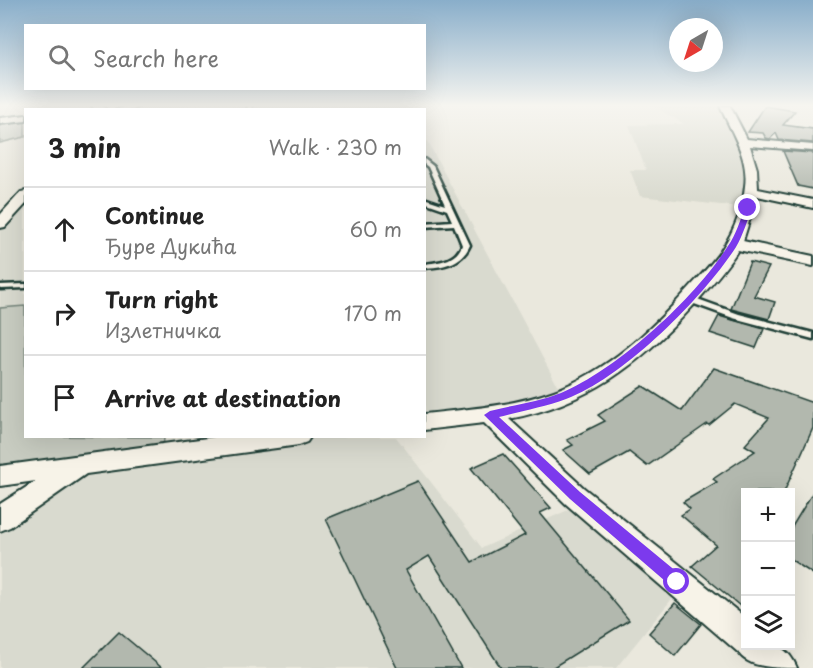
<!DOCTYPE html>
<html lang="en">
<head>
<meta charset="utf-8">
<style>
	body { margin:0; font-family:"Playpen Sans",sans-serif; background:#f2f2f2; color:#222 }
	.controls { position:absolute; right:18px; bottom:18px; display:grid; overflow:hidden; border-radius:0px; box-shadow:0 6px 24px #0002 }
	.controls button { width:54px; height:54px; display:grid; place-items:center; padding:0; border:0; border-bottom:2px solid #e0e0e0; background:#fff; color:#222; font:30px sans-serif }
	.compass { position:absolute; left:669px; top:18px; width:54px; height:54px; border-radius:50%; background:#fff; box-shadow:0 6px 24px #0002; rotate:219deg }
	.stop { position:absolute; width:18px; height:18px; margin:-14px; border:4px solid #7c3aed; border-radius:50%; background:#fff }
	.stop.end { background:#7c3aed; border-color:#fff; box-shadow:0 2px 6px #0008 }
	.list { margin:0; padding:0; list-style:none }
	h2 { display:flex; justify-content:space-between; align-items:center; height:78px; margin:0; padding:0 24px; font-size:26px }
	h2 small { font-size:20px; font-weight:400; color:#767676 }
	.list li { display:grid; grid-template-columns:39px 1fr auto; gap:18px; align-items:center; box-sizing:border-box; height:84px; padding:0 24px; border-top:2px solid #e0e0e0 }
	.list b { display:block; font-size:22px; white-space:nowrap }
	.list p { margin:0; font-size:20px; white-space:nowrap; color:#767676 }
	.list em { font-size:20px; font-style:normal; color:#767676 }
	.icon { flex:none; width:33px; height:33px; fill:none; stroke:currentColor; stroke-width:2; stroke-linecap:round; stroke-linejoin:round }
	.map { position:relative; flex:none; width:813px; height:668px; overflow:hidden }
	.search { position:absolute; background:#fff; box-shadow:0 6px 24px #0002; left:24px; top:24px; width:402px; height:66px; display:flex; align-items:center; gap:15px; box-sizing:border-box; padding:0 21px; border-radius:0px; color:#767676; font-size:22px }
	.panel { position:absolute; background:#fff; box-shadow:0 6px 24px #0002; left:24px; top:108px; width:402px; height:330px; border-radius:0px }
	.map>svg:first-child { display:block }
	.built { fill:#d9dacf }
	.green { fill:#c8ccc1; stroke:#74847a; stroke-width:1.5 }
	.building { fill:#b2b8ae; stroke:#1f3d34; stroke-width:1.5 }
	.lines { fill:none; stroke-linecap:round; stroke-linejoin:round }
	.lane-casing { stroke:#1f3d34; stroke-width:5 }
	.street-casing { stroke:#1f3d34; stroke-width:4 }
	.lane { fill:#f7f3e8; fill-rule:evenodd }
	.street { fill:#f7f3e8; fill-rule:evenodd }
	.route { fill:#7c3aed }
</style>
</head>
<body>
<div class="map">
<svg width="813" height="668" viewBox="0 0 813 668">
	<rect width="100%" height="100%" fill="#eae8dd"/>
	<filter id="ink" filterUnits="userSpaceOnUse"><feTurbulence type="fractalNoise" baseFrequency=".0167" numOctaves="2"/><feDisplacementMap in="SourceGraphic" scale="12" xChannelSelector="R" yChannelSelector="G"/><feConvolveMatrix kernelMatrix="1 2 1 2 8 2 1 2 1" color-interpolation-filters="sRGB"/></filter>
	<g filter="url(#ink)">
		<g class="built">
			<polygon points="135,106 409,106 411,109 121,110"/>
			<polygon points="653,106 725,106 751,167 748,208 640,196 630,170 646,170 629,125 684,124"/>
			<polygon points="424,135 563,396 425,418"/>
			<polygon points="25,195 25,306 0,308 0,224"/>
			<polygon points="299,437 396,437 482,548 575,507 675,595 616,668 0,668 0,519 82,464"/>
		</g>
		<g class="green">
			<polygon points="25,120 25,137 0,143 0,123"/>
			<polygon points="25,306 26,436 164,437 163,453 0,476 0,308"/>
		</g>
		<g class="building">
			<polygon points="765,106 795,111 783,125 813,129 813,143 779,140 776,133 770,139 766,138 763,133 748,132"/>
			<polygon points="783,151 813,153 813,189 798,186"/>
			<polygon points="750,262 769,267 754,296 775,302 769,319 731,309"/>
			<polygon points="719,316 764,329 756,348 710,333"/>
			<polygon points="714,368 813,403 813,428 784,492 746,492 746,611 692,566 716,545 681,515 690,509 683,502 717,482 713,479 755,451 745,445 769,418 735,404 709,425 707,424 647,466 629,452 590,474 563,450 573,445 567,440 605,421 598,415 643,386 682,411"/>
			<polygon points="503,454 551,508 540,513 629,620 552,668 501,668 429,556 406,570 461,668 397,668 326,519 418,481 472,562 525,535 471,468"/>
			<polygon points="813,492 813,574 790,559 790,530"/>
			<polygon points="675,603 701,624 675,656 649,633"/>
			<polygon points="119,632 162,668 83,668"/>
		</g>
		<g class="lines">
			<defs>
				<g id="lane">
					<polygon points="248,106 252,106 251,110 247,110"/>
					<path d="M424,159L433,166L470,245C462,264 443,267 424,268V264C440,262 456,261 462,245L454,225L424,227V223L452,221L447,210L424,202V198L445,205L428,167L424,164Z"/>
					<polygon points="26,284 26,288 0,289 0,285"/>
					<polygon points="686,297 692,297 739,314 813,333 813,339 733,318 686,301 685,299"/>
				</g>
				<g id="street">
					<polygon points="92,106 102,106 107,110 95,110"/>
					<polygon points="126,106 140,106 133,110 116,110"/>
					<path d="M720,106H730L747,139L813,145V151L750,146L757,169L758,189L813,200V208L757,196L743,241L813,256V266L738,250C725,270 708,289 692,307C639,365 588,404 509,419L584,488L746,618V646C771,646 786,641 797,668C777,668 748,668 739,653L566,504L484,423L424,430V414C468,409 513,406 554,391C608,371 652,329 690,287C701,275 713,263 722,249C734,231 743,208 745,186C749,157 731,132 720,106Z"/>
					<polygon points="26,115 26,121 0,124 0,118"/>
					<polygon points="26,191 26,204 5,227 0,228 0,215 21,192"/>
					<polygon points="222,436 311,436 307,442 299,445 86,474 10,527 0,531 0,504 36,481 0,486 0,466"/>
				</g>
			</defs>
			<use href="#lane" class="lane-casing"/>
			<use href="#street" class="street-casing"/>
			<use href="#lane" class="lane"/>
			<use href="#street" class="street"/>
		</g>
	</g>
	<linearGradient id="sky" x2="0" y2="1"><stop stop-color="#89aeca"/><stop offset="0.53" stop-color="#f6f5f0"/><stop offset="1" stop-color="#f6f5f0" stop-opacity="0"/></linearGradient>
	<rect width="813" height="199" fill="url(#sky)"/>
	<path class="route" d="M748,206L752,208C747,221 743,235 736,247C703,298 623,378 566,399C545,407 521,411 499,417L580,492L683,577L685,582L683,587L677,589L672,587L570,499L484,415L490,411C513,405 539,402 561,393C618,369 695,298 728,246C736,235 740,220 745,208Z"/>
</svg>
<div class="controls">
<button>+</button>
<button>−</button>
<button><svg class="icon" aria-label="layers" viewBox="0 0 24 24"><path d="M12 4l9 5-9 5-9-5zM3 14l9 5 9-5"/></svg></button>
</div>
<svg class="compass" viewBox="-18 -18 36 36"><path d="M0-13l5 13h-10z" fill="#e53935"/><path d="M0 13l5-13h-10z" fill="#767676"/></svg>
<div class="stop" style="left:677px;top:582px"></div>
<div class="stop end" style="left:748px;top:208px"></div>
<div class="search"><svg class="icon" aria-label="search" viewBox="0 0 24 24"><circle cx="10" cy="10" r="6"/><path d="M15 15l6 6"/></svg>Search here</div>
<section class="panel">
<h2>3 min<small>Walk · 230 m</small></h2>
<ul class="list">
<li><svg class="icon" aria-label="ahead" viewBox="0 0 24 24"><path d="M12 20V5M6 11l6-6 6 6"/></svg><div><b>Continue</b><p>Ђуре Дукића</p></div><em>60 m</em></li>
<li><svg class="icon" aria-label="right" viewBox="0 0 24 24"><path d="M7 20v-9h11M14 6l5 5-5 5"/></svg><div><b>Turn right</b><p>Излетничка</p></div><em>170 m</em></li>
<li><svg class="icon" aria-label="arrive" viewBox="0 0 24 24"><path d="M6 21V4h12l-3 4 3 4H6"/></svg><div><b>Arrive at destination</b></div></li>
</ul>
</section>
</div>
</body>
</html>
